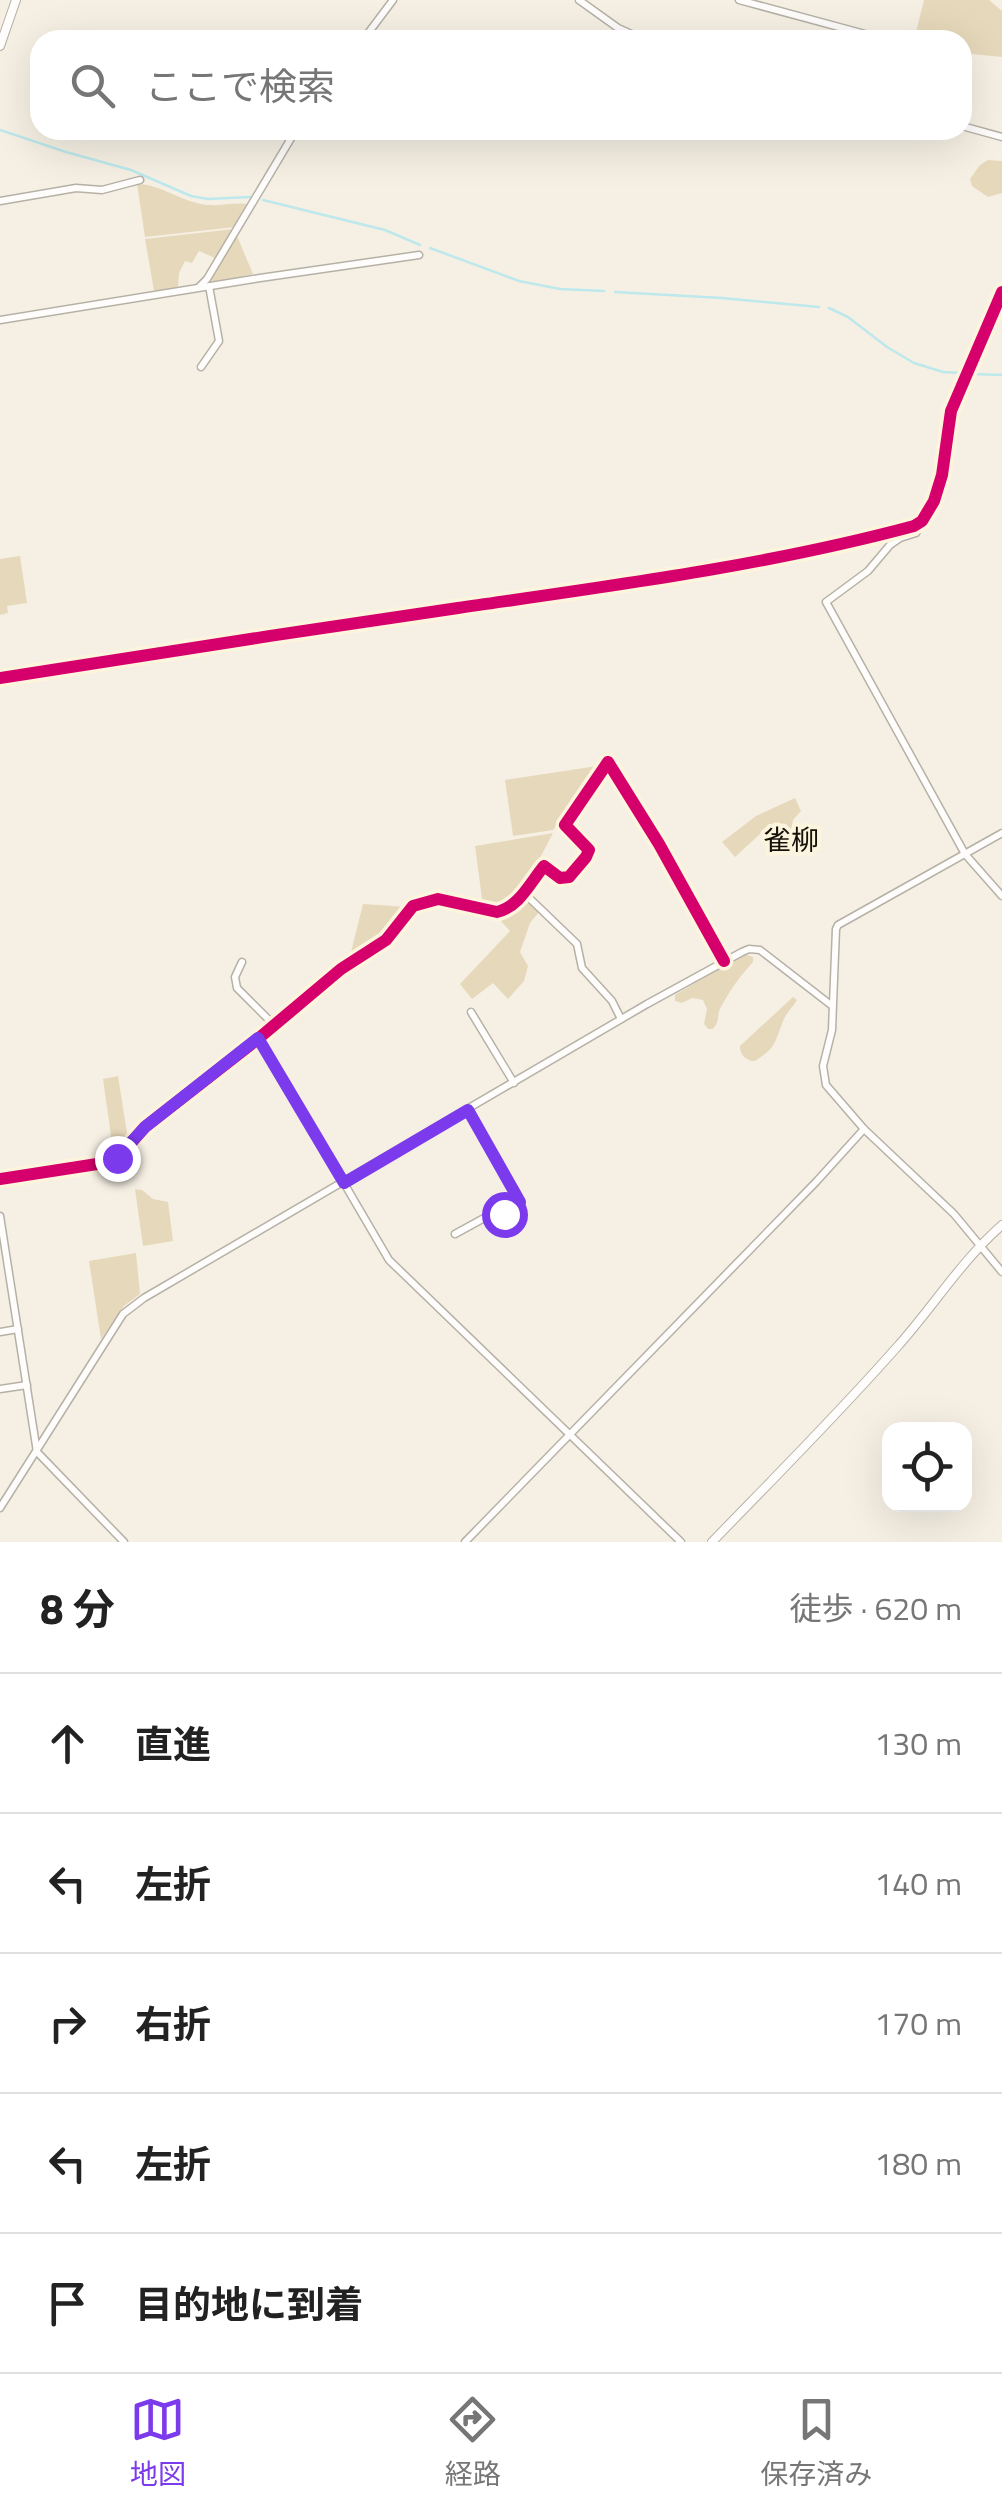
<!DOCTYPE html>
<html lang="ja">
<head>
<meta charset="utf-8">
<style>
	body { margin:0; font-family:"Titillium Web","Noto Sans JP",sans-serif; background:#f2f2f2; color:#222 }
	.controls { position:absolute; right:30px; bottom:30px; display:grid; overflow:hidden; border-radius:20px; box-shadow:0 10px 40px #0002 }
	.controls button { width:90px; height:90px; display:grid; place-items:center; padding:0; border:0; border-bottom:2px solid #e0e0e0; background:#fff; color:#222; font:50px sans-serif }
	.stop { position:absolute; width:30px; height:30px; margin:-22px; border:8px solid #7c3aed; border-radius:50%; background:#fff }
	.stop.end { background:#7c3aed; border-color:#fff; box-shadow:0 2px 10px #0008 }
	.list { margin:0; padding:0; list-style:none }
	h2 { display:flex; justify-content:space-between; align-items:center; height:130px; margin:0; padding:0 40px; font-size:42px }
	h2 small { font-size:32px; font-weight:400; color:#767676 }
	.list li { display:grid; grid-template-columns:65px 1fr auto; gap:30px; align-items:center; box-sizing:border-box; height:140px; padding:0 40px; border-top:2px solid #e0e0e0 }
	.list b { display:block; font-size:38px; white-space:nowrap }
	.list em { font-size:32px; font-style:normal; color:#767676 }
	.icon { flex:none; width:55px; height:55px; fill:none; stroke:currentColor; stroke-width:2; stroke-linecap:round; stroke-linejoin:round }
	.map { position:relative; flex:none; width:1002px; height:1542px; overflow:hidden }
	.search { position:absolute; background:#fff; box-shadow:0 10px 40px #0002; left:30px; right:30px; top:30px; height:110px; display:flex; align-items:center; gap:25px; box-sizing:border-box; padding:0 35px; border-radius:30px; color:#767676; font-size:38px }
	.sheet { height:830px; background:#fff }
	nav { display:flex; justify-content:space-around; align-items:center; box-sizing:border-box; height:140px; border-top:2px solid #e0e0e0; background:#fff; font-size:28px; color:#767676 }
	nav a { display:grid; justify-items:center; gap:5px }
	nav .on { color:#7c3aed }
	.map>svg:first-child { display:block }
	.green { fill:#e6d8ba }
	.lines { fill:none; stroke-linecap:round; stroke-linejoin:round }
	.stream { stroke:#bde8ec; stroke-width:2.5 }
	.minor-casing { stroke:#b6b1a7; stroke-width:9 }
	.tertiary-casing { stroke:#b6b1a7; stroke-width:10 }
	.minor { stroke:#fefdfb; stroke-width:6 }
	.tertiary { stroke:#fefdfb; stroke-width:8 }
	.cycleway-casing { stroke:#fdf4dd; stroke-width:19 }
	.cycleway { stroke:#d6006c; stroke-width:12 }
	.route { stroke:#7c3aed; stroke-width:12 }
	.labels { text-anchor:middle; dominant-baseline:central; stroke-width:8; stroke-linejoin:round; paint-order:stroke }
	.neighbourhood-label { font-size:28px; fill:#151108; stroke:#fdf4dd }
</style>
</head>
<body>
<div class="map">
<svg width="1002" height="1542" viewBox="0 0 1002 1542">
	<rect width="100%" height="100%" fill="#f6f0e4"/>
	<g class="green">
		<polygon points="924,0 989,0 1002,11 1002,57 962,53 962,40 914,40"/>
		<polygon points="988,160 1002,161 1002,193 988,197 972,186 970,179 980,165"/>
		<path d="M137,184C161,184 183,203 208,205C222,206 235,202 249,204L235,227L145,237Z"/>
		<polygon points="234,229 215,258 199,251 192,263 185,261 179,273 178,287 154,291 145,239"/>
		<polygon points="237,236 253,274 213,283 210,278"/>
		<polygon points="20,556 27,603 7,606 8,613 0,615 0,559"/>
		<polygon points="597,766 553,830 513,836 505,780"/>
		<polygon points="795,798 801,811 793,820 787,850 783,853 770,850 773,844 761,833 735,857 722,842 756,816"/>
		<path d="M553,833C541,856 522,895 500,908L483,906L475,846Z"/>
		<polygon points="525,898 539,912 530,923 520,952 528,966 524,981 508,999 493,983 472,999 460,984 510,931 500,920 514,912"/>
		<polygon points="363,904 407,907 380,941 349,960"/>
		<path d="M747,955L753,957V962C740,976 731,989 722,1005C715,1016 722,1018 713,1029H708L704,1024L707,1009L703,1000L692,998L682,1003L675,1001V995L739,957Z"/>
		<path d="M793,997L797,1000C793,1007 786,1013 783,1021C775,1042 776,1048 755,1061C747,1062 739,1054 740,1046Z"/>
		<polygon points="118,1076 127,1133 134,1133 120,1152 114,1157 103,1079"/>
		<polygon points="135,1189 142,1190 153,1199 168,1202 173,1241 143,1246"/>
		<polygon points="136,1253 140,1294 124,1306 101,1339 89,1261"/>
	</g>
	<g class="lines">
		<g class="stream">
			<polyline points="0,130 66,152 131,170 191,196 208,199 250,197"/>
			<polyline points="263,200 385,230 420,245"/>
			<polyline points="430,248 519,281 560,289 604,291"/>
			<polyline points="615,292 722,298 819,307"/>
			<polyline points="829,308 848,317 887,347 914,363 943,372 962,373"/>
			<polyline points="972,374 1002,375"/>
		</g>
		<defs>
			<g id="minor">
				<polyline points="579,0 618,28 645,40"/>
				<polyline points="739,0 887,40"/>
				<polyline points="363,40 393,0"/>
				<polyline points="962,126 1002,137"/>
				<polyline points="0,201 76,188 102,190 140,180"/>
				<polyline points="199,287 207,279 296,130"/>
				<polyline points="0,320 260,278 419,255"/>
				<polyline points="201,367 219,341 209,286"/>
				<polyline points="922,521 916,533 900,538 890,545 868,571 826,602 965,854 1002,896"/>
				<path d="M0,678C153,654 305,630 458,608C610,586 765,566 914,526L922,521L934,501L942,475L951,411L1002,292"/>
				<polyline points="1002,833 838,925 836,929 832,1030 823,1066 826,1085 864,1129 954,1214 1002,1272"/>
				<polyline points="524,893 577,944 582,968 612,1001 621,1019"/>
				<polyline points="242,962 235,977 237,988 274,1025"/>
				<polyline points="471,1012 514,1083"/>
				<polyline points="259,1038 389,1260 681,1542"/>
				<path d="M0,1179L110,1162L122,1153L145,1127L259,1038L341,969L386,940L413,906L438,899L497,912C519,907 530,883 544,866L560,878L569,877L586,857L589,850L565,825L608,762L659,844L724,961"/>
				<polyline points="0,1216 37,1452 124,1542"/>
				<polyline points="455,1234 486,1217 512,1213 520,1206 518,1197 468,1110"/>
				<polyline points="0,1332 18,1329"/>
				<polyline points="0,1389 27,1385"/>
				<polyline points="0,1508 123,1314 144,1298 647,1004 742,952 749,949 760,950 831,1005"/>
				<polyline points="465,1542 816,1182 864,1129"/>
			</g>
			<g id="tertiary">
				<polyline points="0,46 16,0"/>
				<path d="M712,1542C774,1478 838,1414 897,1347C933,1307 961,1261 1002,1225"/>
			</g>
		</defs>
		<use href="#minor" class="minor-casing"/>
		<use href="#tertiary" class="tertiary-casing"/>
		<use href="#minor" class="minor"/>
		<use href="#tertiary" class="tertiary"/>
		<defs>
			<g id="cycleway">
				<path d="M0,678C153,654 305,630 458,608C610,586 765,566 914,526L922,521L934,501L942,475L951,411L1002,292"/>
				<path d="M0,1179L110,1162L122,1153L145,1127L259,1038L341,969L386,940L413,906L438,899L497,912C519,907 530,883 544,866L560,878L569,877L586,857L589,850L565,825L608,762L659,844L724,961"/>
			</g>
		</defs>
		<use href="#cycleway" class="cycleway-casing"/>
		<use href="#cycleway" class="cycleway"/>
	</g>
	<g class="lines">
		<polyline class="route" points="117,1158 145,1127 258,1038 344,1183 468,1110 520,1202 518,1210 504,1214"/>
	</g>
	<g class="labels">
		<g class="neighbourhood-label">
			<text x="791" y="839">雀柳</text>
		</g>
	</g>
</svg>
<div class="controls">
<button><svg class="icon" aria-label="locate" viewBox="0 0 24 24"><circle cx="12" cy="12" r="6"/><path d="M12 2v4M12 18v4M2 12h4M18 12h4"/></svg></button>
</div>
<div class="stop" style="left:504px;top:1214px"></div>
<div class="stop end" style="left:117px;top:1158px"></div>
<div class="search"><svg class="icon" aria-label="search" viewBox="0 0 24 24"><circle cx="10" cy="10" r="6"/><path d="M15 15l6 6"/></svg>ここで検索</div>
</div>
<section class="sheet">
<h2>8 分<small>徒歩 · 620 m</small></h2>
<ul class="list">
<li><svg class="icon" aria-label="ahead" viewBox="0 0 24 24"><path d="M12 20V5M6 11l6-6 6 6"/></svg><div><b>直進</b></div><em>130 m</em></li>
<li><svg class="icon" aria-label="left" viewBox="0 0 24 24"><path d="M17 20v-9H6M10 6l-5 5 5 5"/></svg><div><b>左折</b></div><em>140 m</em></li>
<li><svg class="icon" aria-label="right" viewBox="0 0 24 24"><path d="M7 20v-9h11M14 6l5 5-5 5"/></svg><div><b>右折</b></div><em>170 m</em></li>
<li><svg class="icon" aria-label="left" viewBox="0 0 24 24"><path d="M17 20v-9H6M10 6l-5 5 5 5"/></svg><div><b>左折</b></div><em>180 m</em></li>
<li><svg class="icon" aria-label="arrive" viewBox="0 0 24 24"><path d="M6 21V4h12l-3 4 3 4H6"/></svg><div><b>目的地に到着</b></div></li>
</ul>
</section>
<nav>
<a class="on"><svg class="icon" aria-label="map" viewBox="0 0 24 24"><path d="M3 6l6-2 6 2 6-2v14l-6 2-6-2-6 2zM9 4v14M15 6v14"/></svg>地図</a>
<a><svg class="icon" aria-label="directions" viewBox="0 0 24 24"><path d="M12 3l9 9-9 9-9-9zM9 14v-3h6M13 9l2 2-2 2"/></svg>経路</a>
<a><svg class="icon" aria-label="saved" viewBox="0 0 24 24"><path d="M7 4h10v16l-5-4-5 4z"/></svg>保存済み</a>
</nav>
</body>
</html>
